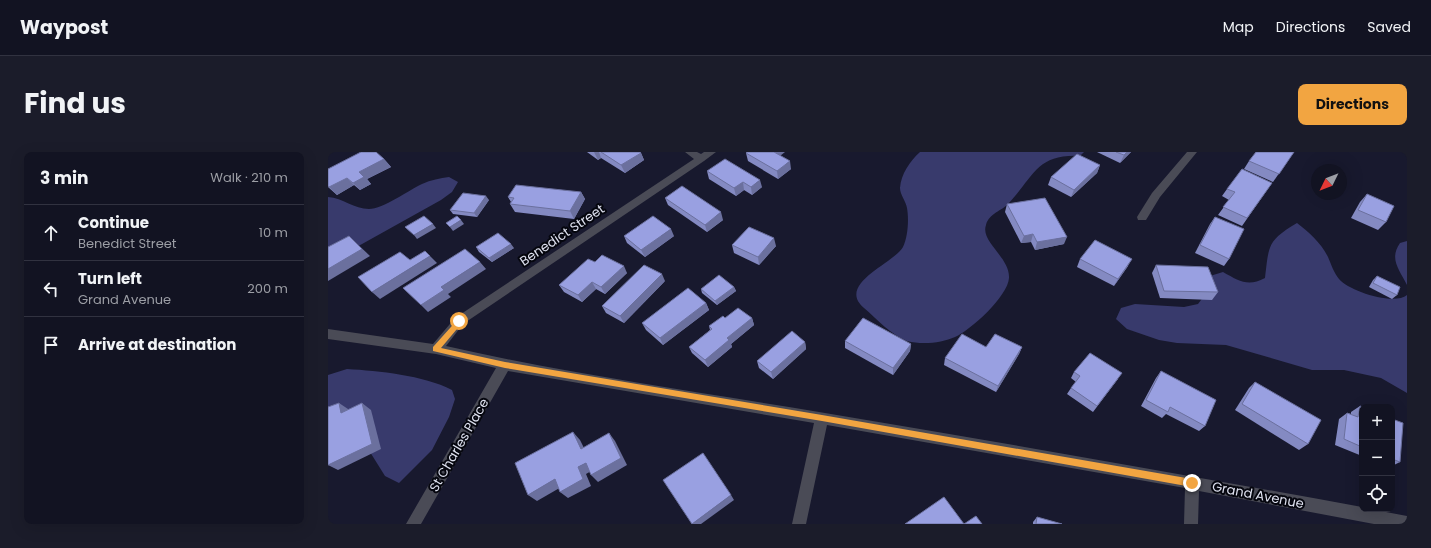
<!DOCTYPE html>
<html lang="en">
<head>
<meta charset="utf-8">
<style>
	body { margin:0; font-family:Poppins,sans-serif; background:#1b1c2a; color:#f1f3f6 }
	.controls { position:absolute; right:12px; bottom:12px; display:grid; overflow:hidden; border-radius:8px; box-shadow:0 4px 16px #0002 }
	.controls button { width:36px; height:36px; display:grid; place-items:center; padding:0; border:0; border-bottom:1px solid #313240; background:#121322; color:#f1f3f6; font:20px sans-serif }
	.compass { position:absolute; left:983px; top:12px; width:36px; height:36px; border-radius:50%; background:#121322; box-shadow:0 4px 16px #0002; rotate:227deg }
	.stop { position:absolute; width:12px; height:12px; margin:-9px; border:3px solid #f2a541; border-radius:50%; background:#fff }
	.stop.end { background:#f2a541; border-color:#fff; box-shadow:0 1px 4px #0008 }
	.list { margin:0; padding:0; list-style:none }
	h2 { display:flex; justify-content:space-between; align-items:center; height:52px; margin:0; padding:0 16px; font-size:17px }
	h2 small { font-size:13px; font-weight:400; color:#9c9ea5 }
	.list li { display:grid; grid-template-columns:26px 1fr auto; gap:12px; align-items:center; box-sizing:border-box; height:56px; padding:0 16px; border-top:1px solid #313240 }
	.list b { display:block; font-size:15px; white-space:nowrap }
	.list p { margin:0; font-size:13px; white-space:nowrap; color:#9c9ea5 }
	.list em { font-size:13px; font-style:normal; color:#9c9ea5 }
	.icon { flex:none; width:22px; height:22px; fill:none; stroke:currentColor; stroke-width:2; stroke-linecap:round; stroke-linejoin:round }
	.map { position:relative; flex:none; width:1079px; height:372px; overflow:hidden; border-radius:8px }
	header { display:flex; align-items:center; gap:24px; box-sizing:border-box; height:56px; padding:0 20px; background:#121322; border-bottom:1px solid #313240 }
	header strong { font-size:19px }
	nav { display:flex; gap:22px; margin-inline-start:auto; font-size:14px }
	.intro { display:flex; align-items:center; justify-content:space-between; box-sizing:border-box; height:96px; padding:0 24px }
	h1 { margin:0; font-size:28px }
	.button { padding:10px 18px; border-radius:8px; background:#f2a541; color:#111; font-size:14px; font-weight:700 }
	main { display:flex; gap:24px; padding:0 24px }
	aside { flex:1; background:#121322; border-radius:8px; box-shadow:0 4px 16px #0002 }
	.map>svg:first-child { display:block }
	.green { fill:#383a6c }
	.lines { fill:none; stroke-linecap:round; stroke-linejoin:round }
	.minor { fill:#4a4b56; fill-rule:evenodd }
	.wall { fill:#848ac2 }
	.shaded-wall { fill:#6b709e }
	.building { fill:#99a0e1; stroke:#6b709e }
	.route { fill:#f2a541 }
	.labels { text-anchor:middle; dominant-baseline:central; stroke-width:4; stroke-linejoin:round; paint-order:stroke }
	.street-label { font-size:13px; fill:#dee1ef; stroke:#05060e }
</style>
</head>
<body>
<header>
<strong>Waypost</strong>
<nav><a>Map</a><a>Directions</a><a>Saved</a></nav>
</header>
<div class="intro"><h1>Find us</h1><a class="button">Directions</a></div>
<main>
<aside>
<h2>3 min<small>Walk · 210 m</small></h2>
<ul class="list">
<li><svg class="icon" aria-label="ahead" viewBox="0 0 24 24"><path d="M12 20V5M6 11l6-6 6 6"/></svg><div><b>Continue</b><p>Benedict Street</p></div><em>10 m</em></li>
<li><svg class="icon" aria-label="left" viewBox="0 0 24 24"><path d="M17 20v-9H6M10 6l-5 5 5 5"/></svg><div><b>Turn left</b><p>Grand Avenue</p></div><em>200 m</em></li>
<li><svg class="icon" aria-label="arrive" viewBox="0 0 24 24"><path d="M6 21V4h12l-3 4 3 4H6"/></svg><div><b>Arrive at destination</b></div></li>
</ul>
</aside>
<div class="map">
<svg width="1079" height="372" viewBox="0 0 1079 372">
	<rect width="100%" height="100%" fill="#18192e"/>
	<g class="green">
		<path d="M592,0H756L752,4C709,2 707,23 681,51C674,59 661,61 658,73C652,90 682,105 681,126C680,144 643,178 627,185C614,191 594,193 579,189C563,183 549,167 536,156C508,132 565,112 575,95C580,85 581,67 579,56C578,49 572,43 572,36C573,22 582,9 592,0Z"/>
		<path d="M121,25L130,30L124,40L113,48L0,111V45C15,46 26,57 41,57C55,57 81,38 94,32C103,28 112,26 121,25Z"/>
		<path d="M969,71C981,80 993,91 1000,105C1003,112 1006,121 1011,127C1021,139 1066,154 1079,143V241L1053,226L1016,218H984L898,193L849,191L831,188L799,177L788,167L793,156L807,152L856,155L870,152L876,144L882,124L895,120C911,129 920,135 937,126C941,93 939,89 969,71Z"/>
		<path d="M1079,89V133C1071,117 1061,107 1072,91Z"/>
		<path d="M19,217C51,219 95,223 124,238L127,247L121,265L104,298L71,331L57,324L42,300L0,284V223Z"/>
	</g>
	<g class="lines">
		<g class="minor">
			<path d="M357,0H369L373,2L376,0H388L376,9L135,172L118,194C240,222 366,239 491,260C672,290 853,322 1034,355V357H1042L1079,364V372H1046L871,339L870,372H856L857,336L499,273L478,372H464L486,271L180,219L93,372H78L168,216L108,202L0,187V177L105,192L127,166L366,7Z"/>
			<polygon points="859,0 869,0 832,45 818,68 810,68 809,65 824,41"/>
		</g>
	</g>
	<g class="wall">
		<polygon points="259,0 312,0 313,1 316,8 297,21 273,6 270,8"/>
		<polygon points="769,0 803,0 792,11"/>
		<polygon points="966,0 945,30 916,17 921,9"/>
		<polygon points="418,1 452,4 463,17 450,27 420,9"/>
		<polygon points="56,7 63,15 39,27 43,32 32,38 26,33 9,43 0,35 0,17"/>
		<polygon points="772,13 769,21 743,45 720,33 723,25"/>
		<polygon points="379,19 434,35 424,43 416,38 408,44 381,27"/>
		<polygon points="944,31 914,74 890,63 901,48 894,44 899,37"/>
		<polygon points="253,40 257,47 246,67 187,60 182,52 183,50 180,45"/>
		<polygon points="1039,42 1058,70 1050,78 1023,66 1032,50"/>
		<polygon points="337,46 395,68 379,80 340,53"/>
		<polygon points="161,48 149,65 125,62 122,58"/>
		<polygon points="679,52 736,92 707,98 703,90 693,91 677,60"/>
		<polygon points="887,65 901,107 896,114 867,101 882,72"/>
		<polygon points="296,84 346,84 317,105 299,91"/>
		<polygon points="404,93 448,94 431,113 406,101"/>
		<polygon points="148,95 186,96 164,110 151,100"/>
		<polygon points="752,107 800,114 786,134 749,115"/>
		<polygon points="267,110 299,121 277,142 268,137 254,150 236,140 231,133"/>
		<polygon points="828,113 890,140 884,148 832,146 824,121"/>
		<polygon points="1049,124 1069,143 1064,147 1041,135 1045,128"/>
		<polygon points="337,129 296,171 278,161 274,154"/>
		<polygon points="406,135 408,139 389,153 374,141 373,137"/>
		<polygon points="378,151 381,158 335,193 318,178 314,171"/>
		<polygon points="424,166 426,173 403,192 404,195 380,215 364,201 361,195 382,178 381,174"/>
		<polygon points="517,189 583,192 582,199 565,223 517,196"/>
		<polygon points="477,190 478,197 445,227 431,216 429,209"/>
		<polygon points="658,195 694,195 691,202 668,240 616,213 617,206"/>
		<polygon points="833,219 877,274 871,279 838,262 834,266 813,254 828,226"/>
		<polygon points="746,220 790,227 765,260 739,242 743,236 748,230 743,226"/>
		<polygon points="927,230 980,292 971,298 907,258 921,236"/>
		<polygon points="1032,254 1034,255 1034,304 1007,293 1011,267 1019,261 1023,262 1023,260"/>
		<polygon points="1064,267 1072,310 1064,314"/>
		<polygon points="709,365 734,372 705,372 705,370"/>
	</g>
	<g class="shaded-wall">
		<polygon points="266,0 271,0 273,6 270,8"/>
		<polygon points="445,0 457,0 447,8"/>
		<polygon points="799,0 803,0 792,11 796,3"/>
		<polygon points="313,1 316,8 297,21 293,13"/>
		<polygon points="56,7 63,15 39,27 43,32 32,38 25,31 31,20"/>
		<polygon points="462,9 463,17 450,27 449,19"/>
		<polygon points="772,13 769,21 743,45 746,38"/>
		<polygon points="19,26 26,33 9,43 1,35"/>
		<polygon points="432,28 434,35 424,43 423,35"/>
		<polygon points="415,30 416,38 408,44 406,36"/>
		<polygon points="253,40 257,47 246,67 242,59"/>
		<polygon points="158,44 161,48 149,65 146,61"/>
		<polygon points="393,60 395,68 379,80 377,73"/>
		<polygon points="133,68 136,72 125,79 122,75"/>
		<polygon points="105,72 108,76 89,87 86,83"/>
		<polygon points="343,77 346,84 317,105 313,98"/>
		<polygon points="705,82 703,90 693,91 696,84"/>
		<polygon points="21,84 42,104 0,129 0,117"/>
		<polygon points="739,85 736,92 707,98 709,90"/>
		<polygon points="446,86 448,94 431,113 430,105"/>
		<polygon points="183,92 186,96 164,110 161,106"/>
		<polygon points="102,104 109,111 52,147 44,140"/>
		<polygon points="804,107 800,114 786,134 790,127"/>
		<polygon points="152,110 158,117 120,142 123,145 100,160 93,153 113,135"/>
		<polygon points="296,114 299,121 277,142 273,135"/>
		<polygon points="334,122 337,129 296,171 292,164"/>
		<polygon points="264,130 268,137 254,150 250,143"/>
		<polygon points="406,135 408,139 389,153 387,149"/>
		<polygon points="378,151 381,158 335,193 332,186"/>
		<polygon points="424,166 426,173 403,192 404,195 380,215 377,208 399,186"/>
		<polygon points="477,190 478,197 445,227 443,220"/>
		<polygon points="583,192 582,199 565,223 565,216"/>
		<polygon points="694,195 691,202 668,240 670,234"/>
		<polygon points="11,251 20,257 23,267 13,261"/>
		<polygon points="34,251 43,258 53,297 10,318 0,313"/>
		<polygon points="245,280 252,288 260,304 253,297"/>
		<polygon points="281,281 287,289 299,313 270,330 263,323"/>
		<polygon points="258,311 265,318 258,322 263,334 240,346 232,340 250,315"/>
		<polygon points="227,327 235,334 209,349 200,343"/>
		<polygon points="403,343 406,348 373,372 364,372"/>
	</g>
	<g class="building">
		<polygon points="33,0 48,0 56,7 31,20 36,25 25,31 19,26 1,35 0,34 0,17"/>
		<polygon points="273,0 312,0 313,1 293,13"/>
		<polygon points="419,0 446,0 462,9 449,19 418,1"/>
		<polygon points="788,0 799,0 796,3"/>
		<polygon points="928,0 966,0 951,22 921,9"/>
		<polygon points="749,2 772,13 746,38 723,25"/>
		<polygon points="397,7 432,28 423,35 415,30 406,36 379,19"/>
		<polygon points="914,17 944,31 919,66 895,55 907,40 899,37"/>
		<polygon points="188,33 253,40 242,59 182,52 186,46 180,45"/>
		<polygon points="354,34 393,60 377,73 337,46"/>
		<polygon points="135,41 158,44 146,61 122,58"/>
		<polygon points="1039,42 1066,54 1058,70 1030,58"/>
		<polygon points="717,46 739,85 709,90 705,82 696,84 679,52"/>
		<polygon points="96,64 105,72 86,83 77,75"/>
		<polygon points="129,64 133,68 122,75 118,71"/>
		<polygon points="325,64 343,77 313,98 296,84"/>
		<polygon points="887,65 916,77 901,107 872,93"/>
		<polygon points="421,75 446,86 430,105 404,93"/>
		<polygon points="170,81 183,92 161,106 148,95"/>
		<polygon points="21,84 34,97 0,117 0,95"/>
		<polygon points="767,88 804,107 790,127 752,107"/>
		<polygon points="137,97 152,110 113,135 116,138 93,153 75,136"/>
		<polygon points="97,99 102,104 44,140 30,125 72,100 82,108"/>
		<polygon points="274,103 296,114 273,135 264,130 250,143 231,133 260,107 267,110"/>
		<polygon points="316,113 334,122 292,164 274,154"/>
		<polygon points="828,113 880,115 890,140 836,139"/>
		<polygon points="391,123 406,135 387,149 373,137"/>
		<polygon points="1049,124 1072,135 1069,143 1045,131"/>
		<polygon points="360,136 378,151 332,186 314,171"/>
		<polygon points="410,156 424,166 399,186 401,188 377,208 361,195 384,177 381,174 395,164 397,166"/>
		<polygon points="535,166 583,192 565,216 517,189"/>
		<polygon points="464,179 477,190 443,220 429,209"/>
		<polygon points="634,182 658,195 667,182 694,195 670,234 617,206"/>
		<polygon points="762,201 794,221 769,254 743,236 752,224 746,220"/>
		<polygon points="833,219 888,248 877,274 842,255 840,260 818,248"/>
		<polygon points="927,230 993,268 980,292 914,252"/>
		<polygon points="11,251 13,261 34,251 44,292 0,313 0,255"/>
		<polygon points="1032,254 1035,255 1034,255 1034,295 1016,287 1019,261 1030,265"/>
		<polygon points="1064,267 1075,271 1072,310 1064,307"/>
		<polygon points="245,280 253,297 281,281 293,306 263,323 258,311 250,315 255,327 232,340 227,327 200,343 187,311"/>
		<polygon points="375,301 403,343 364,372 335,328"/>
		<polygon points="616,345 636,372 648,364 654,372 577,372"/>
		<polygon points="709,365 734,372 708,372"/>
	</g>
	<polygon class="route" points="131,166 134,167 134,171 113,196 177,210 494,263 864,327 868,331 864,335 494,269 177,216 105,199 105,195"/>
	<g class="labels">
		<g class="street-label">
			<text transform="translate(234 83) rotate(-34)">Benedict Street</text>
			<text transform="translate(131 293) rotate(-60)">St Charles Place</text>
			<text transform="translate(930 343) rotate(11)">Grand Avenue</text>
		</g>
	</g>
</svg>
<div class="controls">
<button>+</button>
<button>−</button>
<button><svg class="icon" aria-label="locate" viewBox="0 0 24 24"><circle cx="12" cy="12" r="6"/><path d="M12 2v4M12 18v4M2 12h4M18 12h4"/></svg></button>
</div>
<svg class="compass" viewBox="-18 -18 36 36"><path d="M0-13l5 13h-10z" fill="#e53935"/><path d="M0 13l5-13h-10z" fill="#9c9ea5"/></svg>
<div class="stop" style="left:131px;top:169px"></div>
<div class="stop end" style="left:864px;top:331px"></div>
</div>
</main>
</body>
</html>
